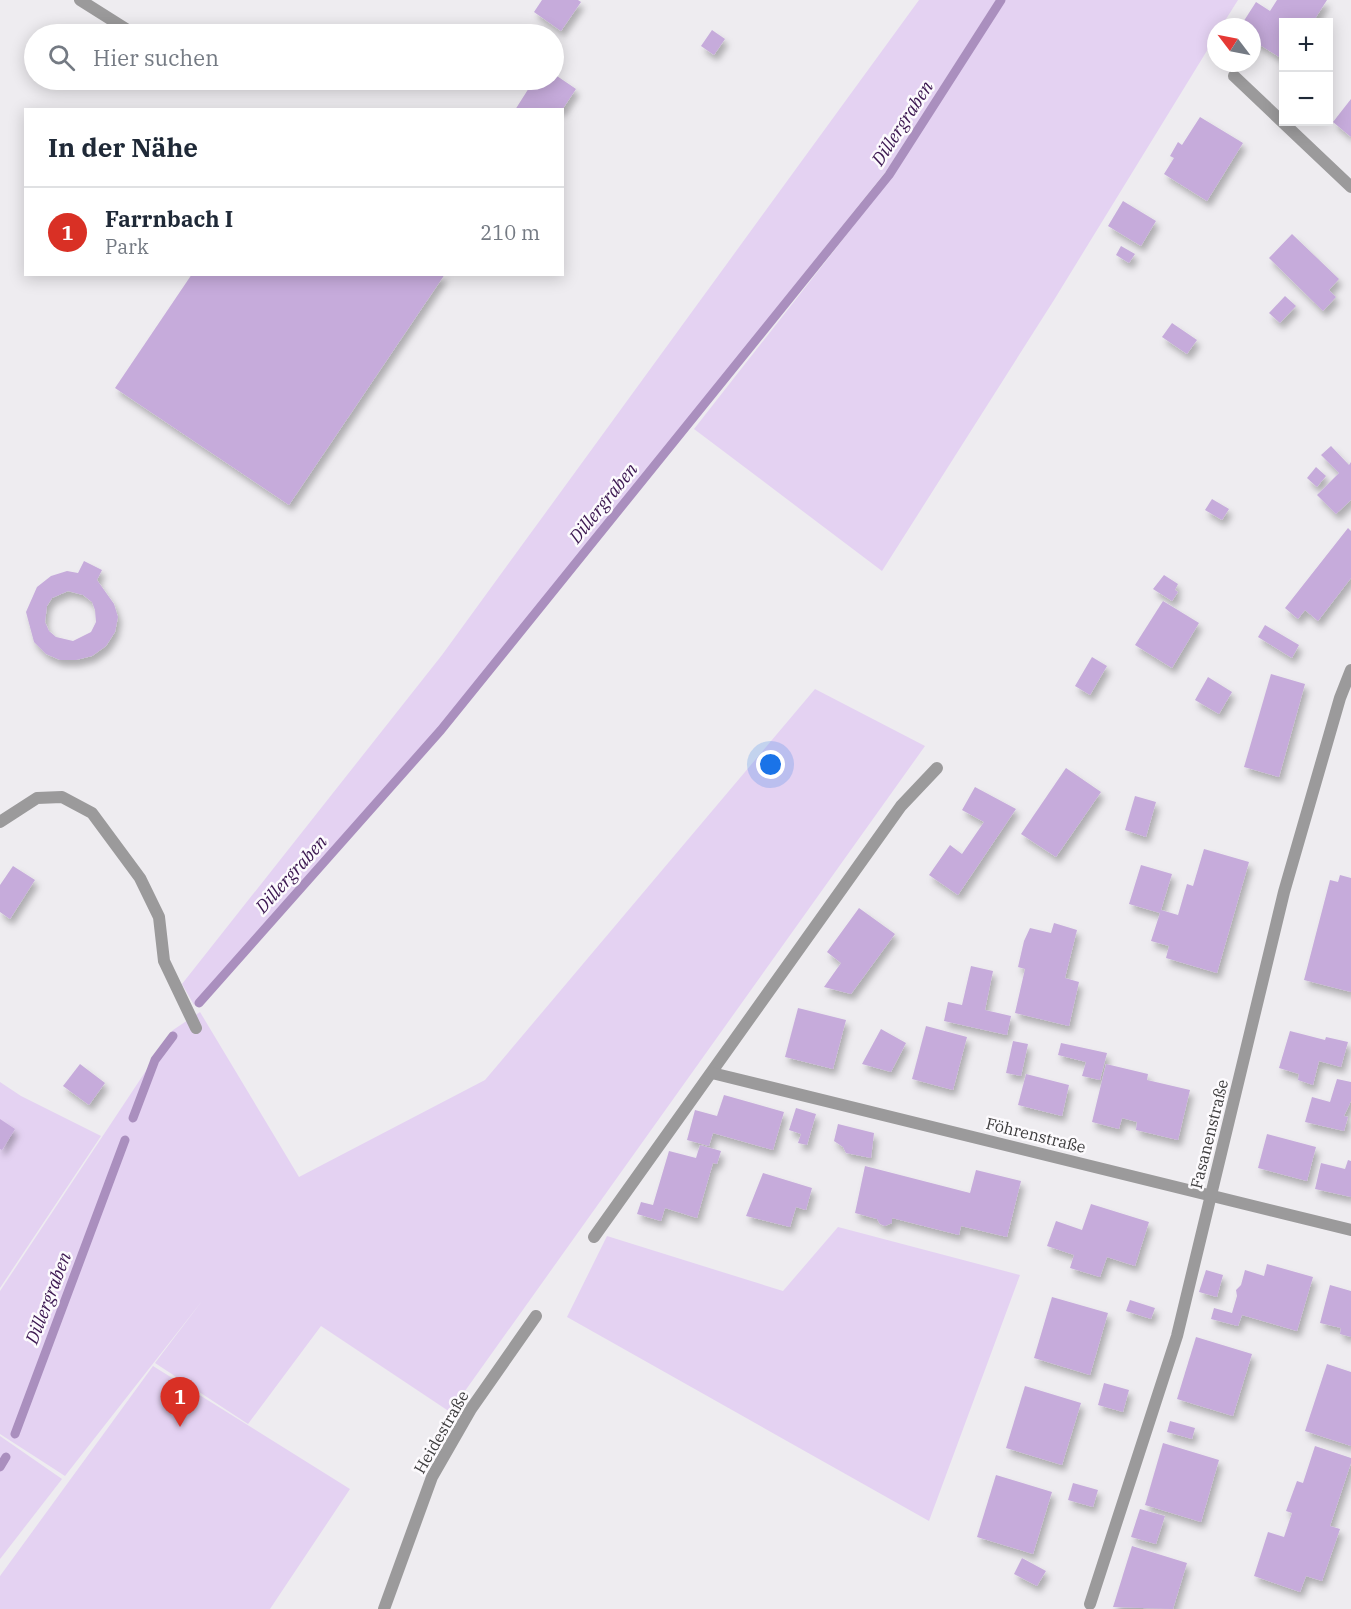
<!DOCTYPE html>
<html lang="de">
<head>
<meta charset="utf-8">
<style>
	body { margin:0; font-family:"IBM Plex Serif",serif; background:#f6f6f7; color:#1f2937 }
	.controls { position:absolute; right:18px; top:18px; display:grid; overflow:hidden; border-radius:0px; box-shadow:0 3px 15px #0003 }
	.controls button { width:54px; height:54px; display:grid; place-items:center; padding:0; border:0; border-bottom:2px solid #e0e1e3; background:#fff; color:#1f2937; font:30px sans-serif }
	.compass { position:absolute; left:1207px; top:18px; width:54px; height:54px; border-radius:50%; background:#fff; box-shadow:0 3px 15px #0003; rotate:302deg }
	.you { position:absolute; left:771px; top:765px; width:21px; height:21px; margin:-15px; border:4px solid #fff; border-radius:50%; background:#1a73e8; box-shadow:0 0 0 9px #1a73e833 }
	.badge { display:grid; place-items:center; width:39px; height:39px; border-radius:50%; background:#d93025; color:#fff; font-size:20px; font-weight:700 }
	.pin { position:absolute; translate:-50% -50px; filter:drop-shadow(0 2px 3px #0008) }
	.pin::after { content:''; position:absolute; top:32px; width:21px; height:18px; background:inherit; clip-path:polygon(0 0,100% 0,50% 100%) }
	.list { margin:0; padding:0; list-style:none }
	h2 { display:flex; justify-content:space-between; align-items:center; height:78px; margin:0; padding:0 24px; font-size:26px }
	h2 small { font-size:20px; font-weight:400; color:#747a83 }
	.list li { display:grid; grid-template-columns:39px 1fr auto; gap:18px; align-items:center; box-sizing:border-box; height:90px; padding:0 24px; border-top:2px solid #e0e1e3 }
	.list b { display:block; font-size:22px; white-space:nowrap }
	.list p { margin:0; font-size:20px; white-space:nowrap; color:#747a83 }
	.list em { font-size:20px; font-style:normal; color:#747a83 }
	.icon { flex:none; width:33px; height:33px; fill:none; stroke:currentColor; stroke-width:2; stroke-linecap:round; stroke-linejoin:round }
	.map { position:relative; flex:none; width:1351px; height:1609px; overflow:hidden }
	.search { position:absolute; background:#fff; box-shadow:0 3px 15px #0003; left:24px; top:24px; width:540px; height:66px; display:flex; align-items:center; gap:15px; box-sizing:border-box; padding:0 21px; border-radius:33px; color:#747a83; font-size:22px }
	.panel { position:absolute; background:#fff; box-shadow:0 3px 15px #0003; left:24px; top:108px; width:540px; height:168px; border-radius:0px }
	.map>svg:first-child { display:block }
	.green { fill:#e4d2f2 }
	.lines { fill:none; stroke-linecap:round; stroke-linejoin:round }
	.stream { stroke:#aa8fbe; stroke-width:9 }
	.building { fill:#c6abdb; fill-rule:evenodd; filter:url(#shadow) }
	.lane { stroke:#9b9a9b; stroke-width:12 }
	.street { stroke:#9b9a9b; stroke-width:12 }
	.labels { text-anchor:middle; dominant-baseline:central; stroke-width:5; stroke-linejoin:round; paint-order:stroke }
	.street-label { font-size:16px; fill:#3d3c3d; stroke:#fcfafd }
	.water-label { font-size:18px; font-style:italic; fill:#3b1750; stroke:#fcfafd }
</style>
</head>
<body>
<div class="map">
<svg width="1351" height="1609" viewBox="0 0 1351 1609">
	<defs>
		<filter id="shadow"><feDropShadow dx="3.5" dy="6" stdDeviation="3" flood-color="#0004"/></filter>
	</defs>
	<rect width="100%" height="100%" fill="#eeecf0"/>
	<g class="green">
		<polygon points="919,0 996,0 887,170 437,732 194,1005 182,984 442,655"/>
		<polygon points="1003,0 1238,0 1221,27 1216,27 1216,36 1054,300 882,571 694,429 895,173"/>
		<polygon points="815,689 925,746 450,1412 321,1326 248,1424 155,1363 202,1301 65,1476 0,1434 0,1291 173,1030 200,1012 299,1177 485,1080"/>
		<polygon points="0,1082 21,1096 101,1136 0,1288"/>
		<polygon points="838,1227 1020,1275 929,1521 567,1317 607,1236 783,1291"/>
		<polygon points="153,1366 350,1489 270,1609 0,1609 0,1576"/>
		<polygon points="0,1436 62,1479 0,1559"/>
	</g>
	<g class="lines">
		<g class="stream">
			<polyline points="199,1003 441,730 889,175 1001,0"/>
			<polyline points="133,1118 155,1060 173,1036"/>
			<polyline points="15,1434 125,1140"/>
			<polyline points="0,1467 6,1457"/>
		</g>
	</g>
	<g class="building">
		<polygon points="542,0 578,0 581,2 561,31 534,12"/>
		<polygon points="1277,0 1327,0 1313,22 1284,22 1284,60 1252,40 1252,27 1240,27 1256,2 1270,11"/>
		<polygon points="712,30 725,39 714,55 701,46"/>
		<polygon points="554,74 576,89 562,110 515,110 534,80 554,80"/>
		<polygon points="1351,99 1351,137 1333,122"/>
		<polygon points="1200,117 1243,143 1207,201 1164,174 1174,158 1170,156 1178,142 1182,145"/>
		<polygon points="1123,201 1156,221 1141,246 1108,226"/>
		<polygon points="1292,234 1339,279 1329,290 1336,297 1323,311 1269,258"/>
		<polygon points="1121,246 1135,254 1129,263 1116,255"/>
		<polygon points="192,274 445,274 289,505 115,388"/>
		<polygon points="1285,296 1296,306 1280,323 1269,313"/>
		<polygon points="1172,323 1197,340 1187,354 1162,337"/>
		<polygon points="1331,446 1349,465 1351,462 1351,500 1336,514 1317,495 1339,473 1321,455"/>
		<polygon points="1316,467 1326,476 1317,487 1307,478"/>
		<polygon points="1212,499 1229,509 1222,520 1205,510"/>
		<polygon points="1348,528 1351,531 1351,578 1318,621 1305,610 1298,619 1285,608"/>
		<path d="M84,561L102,570L97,580L114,604L118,617L115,632L106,646L92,656L76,660H60L46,654L34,642L26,612L37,587L51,576L67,571L78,573ZM68,591L83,595L92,602L95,610L96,622L91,632L73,641L56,637L49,631L45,622L47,606L52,598Z"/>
		<polygon points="1164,575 1178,584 1175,590 1178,592 1172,601 1153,589"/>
		<polygon points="1163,601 1199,623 1172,668 1135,645"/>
		<polygon points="1265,625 1299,645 1292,658 1258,637"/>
		<polygon points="1092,657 1107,666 1090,695 1075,686"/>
		<polygon points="1271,674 1305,684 1279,777 1244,767"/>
		<polygon points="1208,677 1232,692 1219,714 1195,700"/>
		<polygon points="1066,768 1101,792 1056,857 1021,834"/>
		<polygon points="975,787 1016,809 958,895 929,875 950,845 962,854 984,822 962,810"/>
		<polygon points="1135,796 1156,802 1146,837 1125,830"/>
		<polygon points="1204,849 1249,862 1217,973 1166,958 1169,946 1151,941 1160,913 1129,904 1141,865 1172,874 1161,910 1178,915 1187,884 1193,886"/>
		<polygon points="13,866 35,880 10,919 0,912 0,885"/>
		<polygon points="1340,875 1351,878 1351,992 1304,980 1330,880 1338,882"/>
		<polygon points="859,908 895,934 851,994 824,987 841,963 827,952"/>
		<polygon points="1054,923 1077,930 1065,978 1079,982 1069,1026 1015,1013 1025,969 1018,967 1024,941 1030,928 1051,933"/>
		<polygon points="971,966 993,971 985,1010 1011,1016 1007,1035 944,1021 948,1002 962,1005"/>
		<polygon points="798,1008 846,1020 833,1069 785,1057"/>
		<polygon points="926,1026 967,1037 953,1090 912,1079"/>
		<polygon points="881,1029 906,1043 891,1072 862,1064"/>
		<polygon points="1290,1031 1325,1040 1326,1037 1348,1042 1341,1067 1319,1061 1313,1085 1298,1080 1299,1074 1279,1068"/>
		<polygon points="1013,1041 1028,1044 1021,1076 1006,1073"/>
		<polygon points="1061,1043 1107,1053 1100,1080 1082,1076 1086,1062 1058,1055"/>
		<polygon points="80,1064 105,1083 89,1105 63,1086"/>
		<polygon points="1106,1064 1148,1074 1147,1080 1190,1090 1178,1140 1136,1130 1137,1122 1122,1118 1119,1129 1092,1122"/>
		<polygon points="1026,1074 1069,1085 1062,1116 1018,1105"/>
		<polygon points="1337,1079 1351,1082 1351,1101 1344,1116 1348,1117 1344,1131 1305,1122 1312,1097 1330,1102"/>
		<polygon points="724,1095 784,1112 773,1150 713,1133 709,1146 687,1140 695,1110 717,1116"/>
		<polygon points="796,1108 816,1114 807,1145 798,1143 801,1134 789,1130"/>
		<polygon points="0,1119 15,1129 2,1150 0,1149"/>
		<polygon points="838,1124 874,1133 871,1158 846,1153 843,1147 834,1141"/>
		<polygon points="1267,1134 1316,1147 1307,1181 1258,1168"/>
		<polygon points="700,1145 721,1151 717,1164 713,1163 697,1218 665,1208 661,1221 637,1214 641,1202 653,1205 669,1151 696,1158"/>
		<polygon points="1348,1160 1351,1161 1351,1197 1315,1189 1321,1163 1345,1169"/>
		<polygon points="865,1166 970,1193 976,1170 1021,1181 1007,1237 961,1226 959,1235 892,1218 892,1223 885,1226 880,1224 877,1219 855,1213"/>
		<polygon points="763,1173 812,1188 806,1210 796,1207 790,1227 746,1216"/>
		<polygon points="1091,1204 1149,1222 1135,1266 1107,1257 1100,1277 1070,1268 1074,1255 1047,1246 1056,1221 1082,1230"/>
		<polygon points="1267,1264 1313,1277 1297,1331 1242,1315 1238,1326 1211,1319 1214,1308 1232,1313 1237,1296 1236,1290 1241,1285 1245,1270 1264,1276"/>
		<polygon points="1206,1270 1223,1275 1217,1297 1199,1292"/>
		<polygon points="1330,1285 1351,1291 1351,1337 1340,1334 1341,1328 1320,1323"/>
		<polygon points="1052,1297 1108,1313 1090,1375 1034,1358"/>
		<polygon points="1130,1300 1155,1308 1151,1319 1126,1311"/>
		<polygon points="1196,1337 1252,1354 1233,1416 1177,1399"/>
		<polygon points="1327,1364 1351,1372 1351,1446 1305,1431"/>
		<polygon points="1104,1383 1129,1390 1123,1412 1098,1405"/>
		<polygon points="1025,1386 1081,1403 1062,1465 1006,1448"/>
		<polygon points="1170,1421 1195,1428 1192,1439 1167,1432"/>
		<polygon points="1163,1443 1219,1460 1201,1522 1145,1505"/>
		<polygon points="1315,1446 1351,1458 1351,1463 1330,1526 1340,1529 1322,1581 1306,1576 1300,1592 1254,1576 1268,1532 1284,1537 1292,1513 1286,1511 1297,1481 1303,1483"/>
		<polygon points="996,1475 1052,1492 1033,1554 977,1537"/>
		<polygon points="1073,1483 1098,1490 1093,1507 1068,1500"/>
		<polygon points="1140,1509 1165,1516 1156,1544 1131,1537"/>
		<polygon points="1132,1546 1187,1563 1173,1609 1113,1607"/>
		<polygon points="1022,1558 1046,1571 1037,1586 1014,1574"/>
	</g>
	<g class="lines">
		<g class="lane">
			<polyline points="1234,76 1351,187"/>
			<polyline points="0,822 37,798 62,797 92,813 140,878 159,917 164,961 196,1028"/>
			<polyline points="594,1237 901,806 937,768"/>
			<polyline points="384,1609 432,1477 471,1409 536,1316"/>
		</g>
		<g class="street">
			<polyline points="80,0 134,34"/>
			<polyline points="712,1073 1351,1230"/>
			<polyline points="1090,1604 1177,1336 1284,892 1340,698 1351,670"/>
		</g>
	</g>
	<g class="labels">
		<g class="street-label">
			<text transform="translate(1209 1134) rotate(-76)">Fasanenstraße</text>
			<text transform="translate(1036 1135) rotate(14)">Föhrenstraße</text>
			<text transform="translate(441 1432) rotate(-60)">Heidestraße</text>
		</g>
		<g class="water-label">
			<text transform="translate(902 123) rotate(-57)">Dillergraben</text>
			<text transform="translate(603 503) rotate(-51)">Dillergraben</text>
			<text transform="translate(291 874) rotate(-48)">Dillergraben</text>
			<text transform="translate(48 1298) rotate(-69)">Dillergraben</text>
		</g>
	</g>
</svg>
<div class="controls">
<button>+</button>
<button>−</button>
</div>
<svg class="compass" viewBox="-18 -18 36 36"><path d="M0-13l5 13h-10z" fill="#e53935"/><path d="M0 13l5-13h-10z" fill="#747a83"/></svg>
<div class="you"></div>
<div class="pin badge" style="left:180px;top:1427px">1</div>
<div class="search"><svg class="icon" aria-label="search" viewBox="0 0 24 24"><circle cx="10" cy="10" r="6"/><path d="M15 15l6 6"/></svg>Hier suchen</div>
<section class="panel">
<h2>In der Nähe<small></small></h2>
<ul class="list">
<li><span class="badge">1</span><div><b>Farrnbach I</b><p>Park</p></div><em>210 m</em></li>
</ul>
</section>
</div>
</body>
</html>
